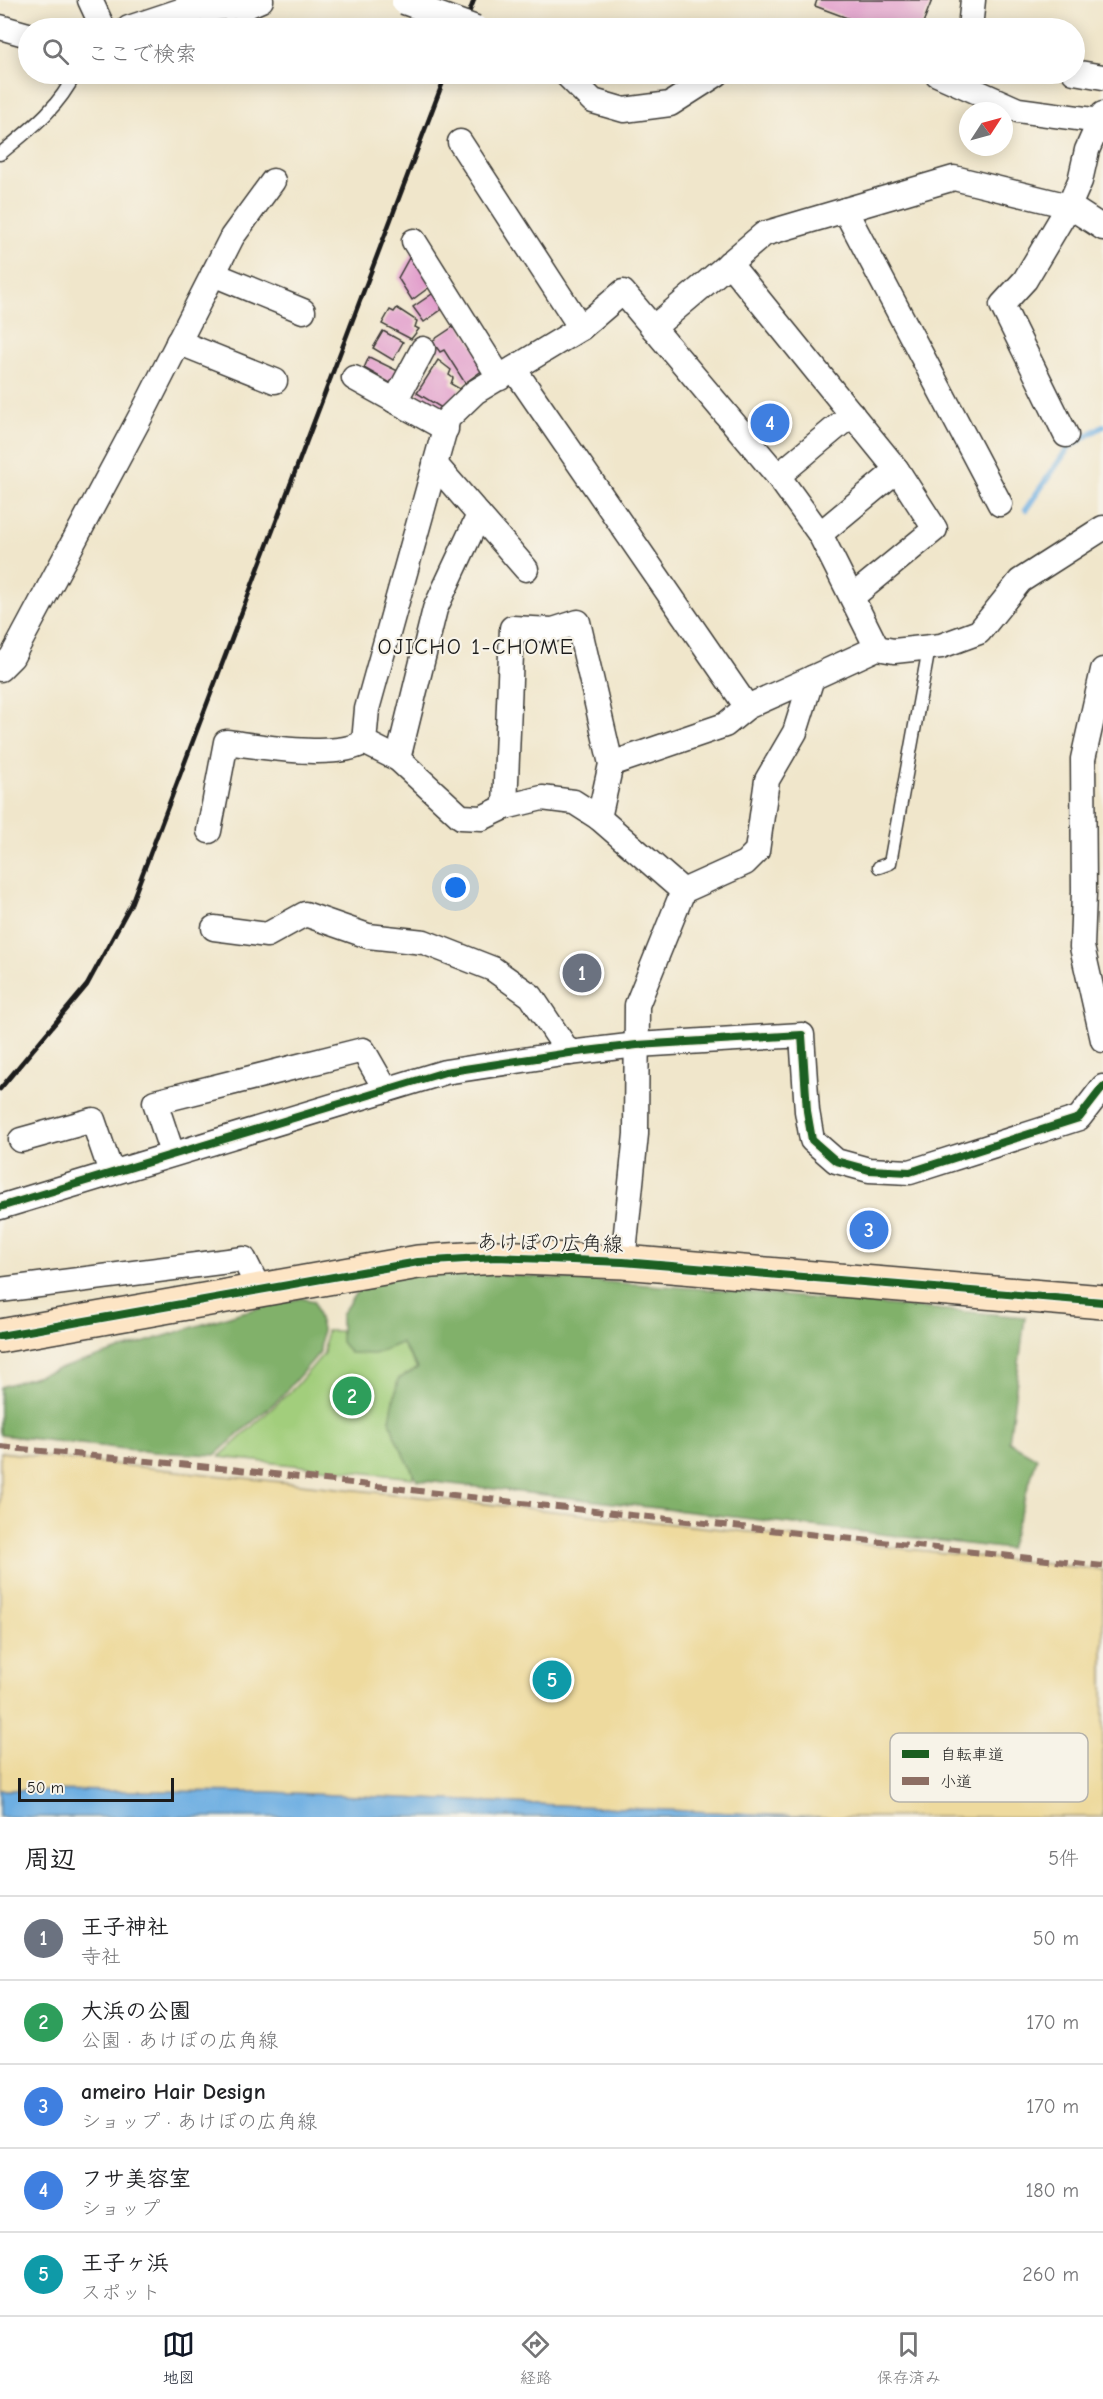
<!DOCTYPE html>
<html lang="ja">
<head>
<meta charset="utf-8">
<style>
	body { margin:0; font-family:"Comic Neue","Klee One",sans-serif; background:#f6f6f6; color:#202124 }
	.compass { position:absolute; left:959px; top:102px; width:54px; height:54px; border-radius:50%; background:#fff; box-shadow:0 3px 15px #0003; rotate:54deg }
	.scale { position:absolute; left:18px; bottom:15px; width:156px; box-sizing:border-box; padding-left:6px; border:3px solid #1c1c1c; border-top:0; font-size:16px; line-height:21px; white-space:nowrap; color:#1c1c1c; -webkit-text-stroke:4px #f7f3e8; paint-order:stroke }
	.you { position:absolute; left:456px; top:888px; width:21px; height:21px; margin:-15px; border:4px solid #fff; border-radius:50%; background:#1a73e8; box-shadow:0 0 0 9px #1a73e833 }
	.badge { display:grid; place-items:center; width:39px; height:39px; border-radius:50%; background:#111827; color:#fff; font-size:20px; font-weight:700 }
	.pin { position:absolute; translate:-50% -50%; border:3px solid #fff; box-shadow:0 2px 6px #0006 }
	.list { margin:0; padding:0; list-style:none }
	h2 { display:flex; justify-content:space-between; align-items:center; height:78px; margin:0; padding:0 24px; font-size:26px }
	h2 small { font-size:20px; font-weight:400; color:#757577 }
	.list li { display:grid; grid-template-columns:39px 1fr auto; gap:18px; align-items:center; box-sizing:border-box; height:84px; padding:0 24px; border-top:2px solid #e0e0e0 }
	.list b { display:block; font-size:22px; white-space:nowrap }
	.list p { margin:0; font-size:20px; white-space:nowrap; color:#757577 }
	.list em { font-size:20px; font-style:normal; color:#757577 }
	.icon { flex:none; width:33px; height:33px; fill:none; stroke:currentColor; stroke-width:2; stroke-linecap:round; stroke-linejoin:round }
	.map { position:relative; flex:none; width:1103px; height:1817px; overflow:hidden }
	.search { position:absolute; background:#fff; box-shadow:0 3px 15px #0003; left:18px; right:18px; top:18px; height:66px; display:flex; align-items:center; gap:15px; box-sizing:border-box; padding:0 21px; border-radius:33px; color:#757577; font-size:22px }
	.sheet { height:498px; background:#fff }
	nav { display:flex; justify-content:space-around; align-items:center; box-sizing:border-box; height:84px; border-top:2px solid #e0e0e0; background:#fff; font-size:16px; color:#757577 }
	nav a { display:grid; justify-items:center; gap:3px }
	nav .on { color:#111827 }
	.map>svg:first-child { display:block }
	.green { fill:#a2ce7b; stroke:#5f754c; stroke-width:1.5 }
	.forest { fill:#81b16b; stroke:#4e6644; stroke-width:1.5 }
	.sand { fill:#eeda9e; stroke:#857b5d; stroke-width:1.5 }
	.water { fill:#6eafe2; stroke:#45667f; stroke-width:1.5 }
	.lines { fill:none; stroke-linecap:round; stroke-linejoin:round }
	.stream { stroke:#6eafe2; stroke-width:6 }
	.building { fill:#e29ecc }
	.lane-casing { stroke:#3c3a36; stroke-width:15 }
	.street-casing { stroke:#3c3a36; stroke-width:27 }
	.secondary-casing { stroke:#3c3a36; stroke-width:36 }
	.lane { stroke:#fff; stroke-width:12 }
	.street { stroke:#fff; stroke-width:24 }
	.secondary { stroke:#fde5c5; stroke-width:33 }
	.rail { stroke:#1c1c1c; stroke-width:4.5 }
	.street-bridge-casing { stroke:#3c3a36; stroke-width:27; stroke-linecap:butt }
	.street-bridge { stroke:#fff; stroke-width:24 }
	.quiet { stroke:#8d6e63; stroke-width:6; stroke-dasharray:12 6; stroke-linecap:butt }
	.cycleway-casing { stroke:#f7f3e8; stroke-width:11 }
	.cycleway { stroke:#1b5e20; stroke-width:8 }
	.labels { text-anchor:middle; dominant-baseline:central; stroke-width:4.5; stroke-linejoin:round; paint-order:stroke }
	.street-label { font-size:21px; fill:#1c1c1c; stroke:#f7f3e8 }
	.neighbourhood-label { font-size:22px; letter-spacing:1.5px; fill:#1c1c1c; stroke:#f7f3e8 }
	.key { fill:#f7f3e8; stroke:#b5b2ab; stroke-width:1.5 }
	.key-label { font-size:16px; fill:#1c1c1c }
</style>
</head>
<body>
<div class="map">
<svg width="1103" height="1817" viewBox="0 0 1103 1817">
	<rect width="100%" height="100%" fill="#f7f3e8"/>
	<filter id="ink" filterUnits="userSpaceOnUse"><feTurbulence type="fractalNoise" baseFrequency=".0167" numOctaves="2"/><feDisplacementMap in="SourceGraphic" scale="12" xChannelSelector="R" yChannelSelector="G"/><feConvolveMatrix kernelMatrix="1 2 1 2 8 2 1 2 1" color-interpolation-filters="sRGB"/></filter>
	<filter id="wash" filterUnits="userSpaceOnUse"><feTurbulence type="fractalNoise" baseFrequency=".008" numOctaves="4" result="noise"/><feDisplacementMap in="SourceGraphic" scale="24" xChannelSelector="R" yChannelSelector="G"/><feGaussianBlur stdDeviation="1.35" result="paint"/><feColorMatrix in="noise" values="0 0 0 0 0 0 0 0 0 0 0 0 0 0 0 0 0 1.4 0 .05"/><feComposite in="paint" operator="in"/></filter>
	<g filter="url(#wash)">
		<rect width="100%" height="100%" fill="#f0e6cb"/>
		<polygon class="green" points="326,1331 394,1331 420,1373 413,1478 219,1457 295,1387 324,1353"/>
		<g class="forest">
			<polygon points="398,1267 705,1289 1025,1317 1009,1442 1037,1458 1009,1549 417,1480 395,1437 390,1420 398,1379 418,1368 401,1343 374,1354 350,1353 341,1342 341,1315 366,1278"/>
			<polygon points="301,1298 314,1301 322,1329 320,1352 281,1397 215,1455 152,1452 0,1435 0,1387 239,1313"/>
		</g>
		<polygon class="sand" points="0,1452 1103,1570 1103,1817 819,1817 269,1792 0,1790"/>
		<polygon class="water" points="0,1790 269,1792 819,1817 0,1817"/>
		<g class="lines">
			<polyline class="stream" points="1026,509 1069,447 1103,426"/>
		</g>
		<g id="blocks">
			<g class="building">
				<polygon points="817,0 932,0 921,28 874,28 815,6"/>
				<polygon points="414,249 435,283 412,300 398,278"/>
				<polygon points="438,290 448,305 424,322 413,307"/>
				<polygon points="397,308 417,321 415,327 419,329 411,339 382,324 390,310 394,312"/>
				<polygon points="459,323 487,367 465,383 444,350 440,352 432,341"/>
				<polygon points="383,331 403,342 393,360 373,348"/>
				<polygon points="369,357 400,372 392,384 364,368"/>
				<polygon points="438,360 451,370 449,375 453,378 451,384 460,389 445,410 417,393"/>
			</g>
		</g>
	</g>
	<g filter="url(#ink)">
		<use href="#blocks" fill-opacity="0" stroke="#3c3a36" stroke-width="1.5"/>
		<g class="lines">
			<defs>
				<g id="lane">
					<path d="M0,154C29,130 58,109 75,74"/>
					<polyline points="879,867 890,863 929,648"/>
				</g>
				<g id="street">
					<polyline points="90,0 103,28"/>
					<polyline points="0,27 28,35"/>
					<polyline points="129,28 183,10 247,6 261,0"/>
					<polyline points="970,28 973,0"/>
					<polyline points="1074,72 1103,77"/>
					<polyline points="566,74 593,101 624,110 670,104 717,74"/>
					<polyline points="937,74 1018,110 1100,121"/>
					<polyline points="460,142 581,328"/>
					<polyline points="845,210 1000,504"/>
					<polyline points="414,241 500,378"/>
					<polyline points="729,263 897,470 820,534"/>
					<polyline points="213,274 303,311"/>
					<polyline points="653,328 764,234 954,178 1069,206 1103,228"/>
					<polyline points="178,342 275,381"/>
					<polyline points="514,369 747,707"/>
					<polyline points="354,378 446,429"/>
					<polyline points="395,401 423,349"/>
					<polyline points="1066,435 1002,305 1025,280 1069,206 1080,181 1087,150 1103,114"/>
					<polyline points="435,464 526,569"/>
					<polyline points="778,476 852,414"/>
					<polyline points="852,597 935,529 897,470"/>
					<polyline points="0,669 12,657 144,410 232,237 273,181"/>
					<polyline points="1103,670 1083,759 1084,892 1082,947 1103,1040"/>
					<polyline points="364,742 367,709 448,418 475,392 581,328 623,292 778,476 820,534 877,648"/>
					<polyline points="364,742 398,759 461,817 482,818 505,807 542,798 574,802 599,818 683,891"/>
					<polyline points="398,759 435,609 479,515"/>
					<polyline points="611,764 725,725 747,707 812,678"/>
					<polyline points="505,807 512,628 553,630 578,622 611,764 599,818"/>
					<path d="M209,831L226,742C259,746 337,760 364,742"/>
					<polyline points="214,928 267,935 305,914 368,936 424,942 493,969 531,996 569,1053"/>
					<polyline points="21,1140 93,1120 111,1172"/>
					<polyline points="172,1153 155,1102 363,1050 386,1090"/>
					<polyline points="0,1207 445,1072 569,1053 637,1045 802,1035 807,1111 812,1140 836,1161 869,1170 910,1172 1079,1118 1103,1087"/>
					<polyline points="623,1262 636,1134 637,1005 683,891 745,863 757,851 767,780 795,732 812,678 877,648 894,651 941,646 979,632 1020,581 1103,528"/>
					<polyline points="0,1290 244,1259 259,1289"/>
				</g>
				<polyline id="secondary" points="0,1336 418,1262 496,1257 623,1262 1103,1302"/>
			</defs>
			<use href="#lane" class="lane-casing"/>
			<use href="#street" class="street-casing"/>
			<use href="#secondary" class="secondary-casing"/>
			<use href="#lane" class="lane"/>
			<use href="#street" class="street"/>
			<use href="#secondary" class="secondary"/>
			<g class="rail">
				<polyline points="463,28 474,0"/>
				<polyline points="0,1089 87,985 131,904 446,74"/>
			</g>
			<defs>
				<polyline id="street-bridge" points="404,2 476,28"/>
			</defs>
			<use href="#street-bridge" class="street-bridge-casing"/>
			<use href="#street-bridge" class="street-bridge"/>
			<polyline class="quiet" points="0,1447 231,1469 548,1506 1103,1566"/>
			<defs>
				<g id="cycleway">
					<polyline points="0,1207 445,1072 569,1053 637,1045 802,1035 807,1111 812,1140 836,1161 869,1170 910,1172 1079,1118 1103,1087"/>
					<polyline points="0,1336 418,1262 496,1257 623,1262 1103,1302"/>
				</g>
			</defs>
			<use href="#cycleway" class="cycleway-casing"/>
			<use href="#cycleway" class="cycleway"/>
		</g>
	</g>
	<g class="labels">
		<g class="street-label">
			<text transform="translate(550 1243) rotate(1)">あけぼの広角線</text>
		</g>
		<g class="neighbourhood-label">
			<text x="476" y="647">OJICHO 1-CHOME</text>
		</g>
	</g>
	<rect x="890" y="1733" width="198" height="69" rx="9" class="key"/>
	<rect x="902" y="1750" width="27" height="8" fill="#1b5e20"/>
	<rect x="902" y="1777" width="27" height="8" fill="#8d6e63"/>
	<g class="key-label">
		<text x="940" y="1760">自転車道</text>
		<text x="940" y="1787">小道</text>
	</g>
</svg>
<svg class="compass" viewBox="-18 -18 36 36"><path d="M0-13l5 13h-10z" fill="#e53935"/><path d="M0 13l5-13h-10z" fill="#757577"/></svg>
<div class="scale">50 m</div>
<div class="you"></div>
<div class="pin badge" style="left:582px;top:973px;background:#6b7280">1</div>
<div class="pin badge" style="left:352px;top:1396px;background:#2e9e5b">2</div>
<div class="pin badge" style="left:869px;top:1230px;background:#3f7fe0">3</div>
<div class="pin badge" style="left:770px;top:423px;background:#3f7fe0">4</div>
<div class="pin badge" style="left:552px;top:1680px;background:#0f9aa8">5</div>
<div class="search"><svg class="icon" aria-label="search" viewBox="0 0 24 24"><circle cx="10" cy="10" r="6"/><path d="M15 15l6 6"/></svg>ここで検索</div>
</div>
<section class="sheet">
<h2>周辺<small>5件</small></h2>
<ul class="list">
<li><span class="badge" style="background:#6b7280">1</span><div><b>王子神社</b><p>寺社</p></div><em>50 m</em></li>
<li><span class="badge" style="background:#2e9e5b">2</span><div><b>大浜の公園</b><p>公園 · あけぼの広角線</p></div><em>170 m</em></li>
<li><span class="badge" style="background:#3f7fe0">3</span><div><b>ameiro Hair Design</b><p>ショップ · あけぼの広角線</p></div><em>170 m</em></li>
<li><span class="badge" style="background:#3f7fe0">4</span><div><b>フサ美容室</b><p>ショップ</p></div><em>180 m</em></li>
<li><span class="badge" style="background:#0f9aa8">5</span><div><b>王子ヶ浜</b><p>スポット</p></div><em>260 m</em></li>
</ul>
</section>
<nav>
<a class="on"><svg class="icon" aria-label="map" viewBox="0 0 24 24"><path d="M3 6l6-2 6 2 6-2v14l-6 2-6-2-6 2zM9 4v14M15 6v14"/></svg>地図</a>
<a><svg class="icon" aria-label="directions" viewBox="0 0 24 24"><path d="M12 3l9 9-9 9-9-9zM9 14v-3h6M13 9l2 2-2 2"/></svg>経路</a>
<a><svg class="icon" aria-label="saved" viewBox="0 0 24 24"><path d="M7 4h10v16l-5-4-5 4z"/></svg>保存済み</a>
</nav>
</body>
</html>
